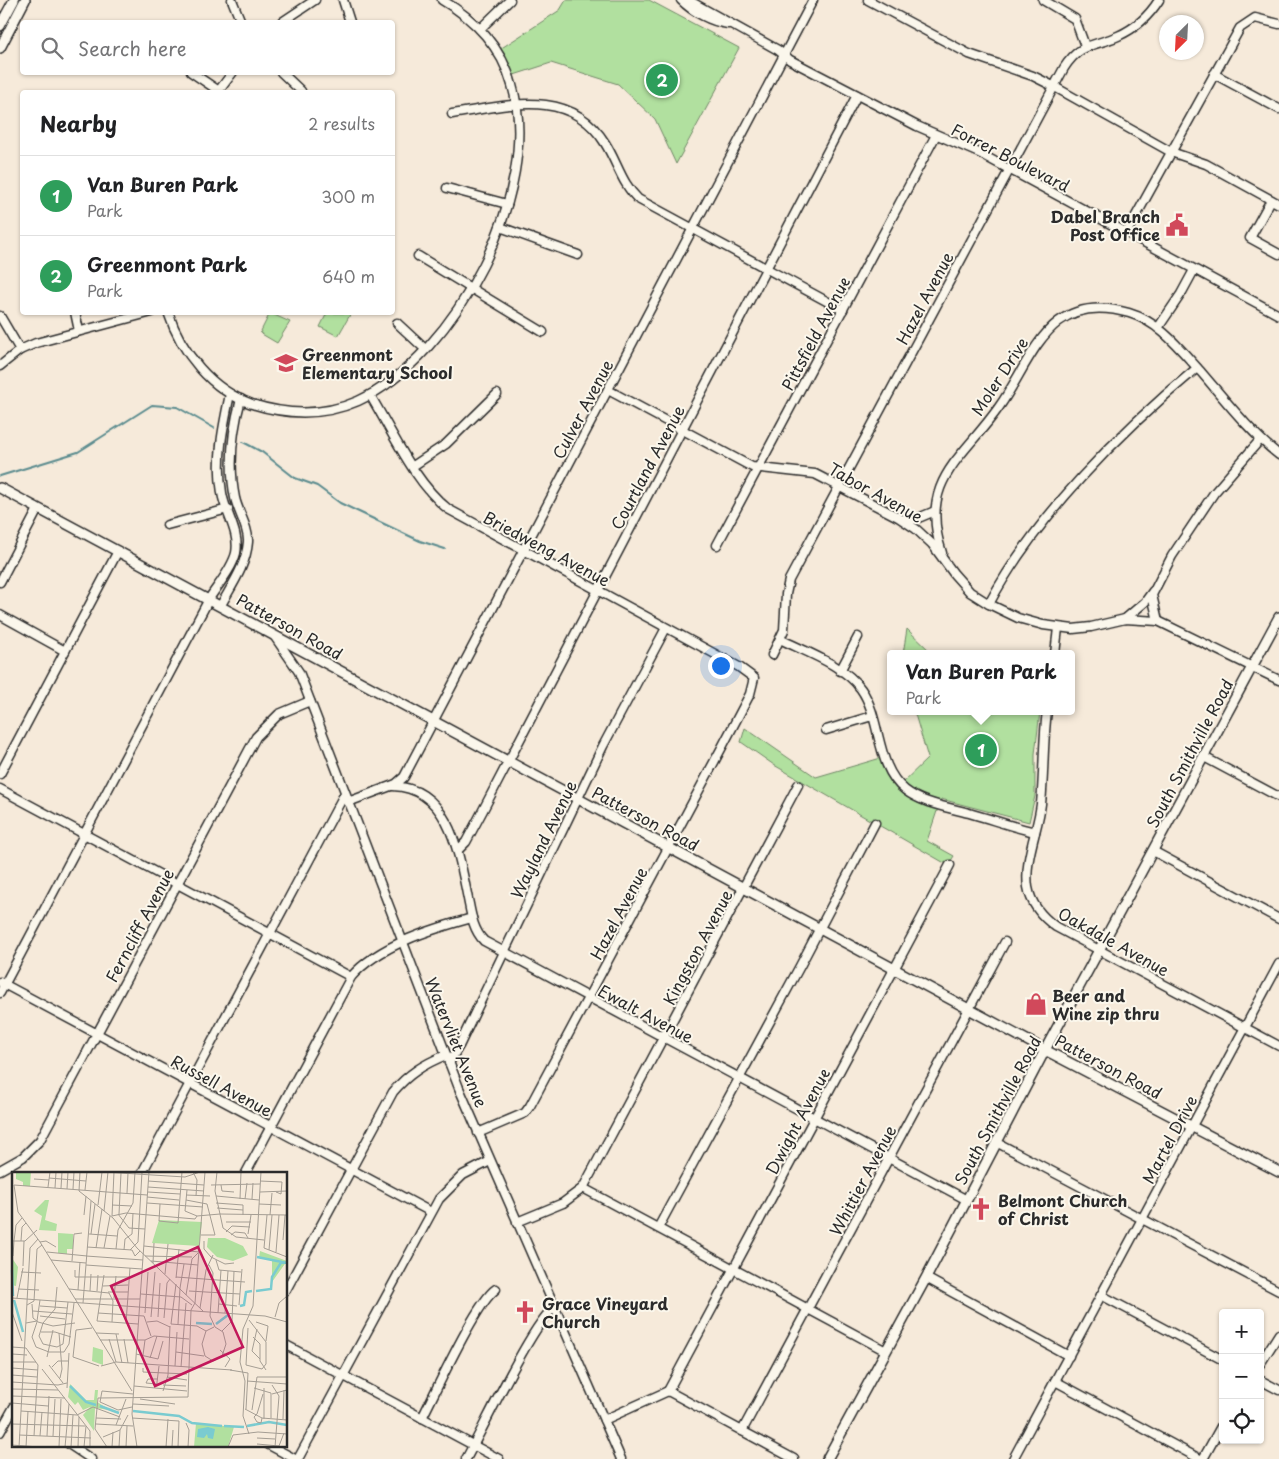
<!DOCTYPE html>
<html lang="en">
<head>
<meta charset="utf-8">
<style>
	body { margin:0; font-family:"Playpen Sans",sans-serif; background:#f2f2f2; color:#202124 }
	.controls { position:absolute; right:15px; bottom:15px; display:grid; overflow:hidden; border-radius:5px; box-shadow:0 1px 4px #0004 }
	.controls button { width:45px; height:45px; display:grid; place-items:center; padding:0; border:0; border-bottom:1px solid #e0e0e0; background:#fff; color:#202124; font:25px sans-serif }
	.compass { position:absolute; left:1159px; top:15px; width:45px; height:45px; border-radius:50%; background:#fff; box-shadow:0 1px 4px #0004; rotate:204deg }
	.you { position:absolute; left:720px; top:665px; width:18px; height:18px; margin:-12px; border:4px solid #fff; border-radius:50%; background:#1a73e8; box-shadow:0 0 0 8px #1a73e833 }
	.badge { display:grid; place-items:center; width:32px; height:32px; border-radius:50%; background:#d93025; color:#fff; font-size:16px; font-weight:700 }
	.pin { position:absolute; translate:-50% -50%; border:2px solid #fff; box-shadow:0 1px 5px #0006 }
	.popup { position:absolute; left:887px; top:650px; width:188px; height:65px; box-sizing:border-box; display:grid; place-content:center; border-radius:5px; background:#fff; filter:drop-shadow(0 1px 4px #0005); font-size:16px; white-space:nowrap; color:#757577 }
	.popup b { font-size:19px; color:#202124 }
	.popup::after { content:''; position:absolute; left:50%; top:100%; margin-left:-10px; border:10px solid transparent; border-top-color:#fff }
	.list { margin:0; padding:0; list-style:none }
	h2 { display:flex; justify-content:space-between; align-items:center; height:65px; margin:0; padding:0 20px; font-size:21px }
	h2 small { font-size:16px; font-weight:400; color:#757577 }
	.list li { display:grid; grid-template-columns:32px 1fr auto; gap:15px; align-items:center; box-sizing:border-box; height:80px; padding:0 20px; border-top:1px solid #e0e0e0 }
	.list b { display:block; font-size:19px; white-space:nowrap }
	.list p { margin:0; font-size:16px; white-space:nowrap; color:#757577 }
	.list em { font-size:16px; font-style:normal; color:#757577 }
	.icon { flex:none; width:28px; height:28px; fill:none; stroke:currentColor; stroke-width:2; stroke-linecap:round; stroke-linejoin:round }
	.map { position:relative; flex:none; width:1279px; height:1459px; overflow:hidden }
	.search { position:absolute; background:#fff; box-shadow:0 1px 4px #0004; left:20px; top:20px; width:375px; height:55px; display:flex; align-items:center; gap:12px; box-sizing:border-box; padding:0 18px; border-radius:5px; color:#757577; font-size:19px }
	.panel { position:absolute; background:#fff; box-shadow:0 1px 4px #0004; left:20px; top:90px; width:375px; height:225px; border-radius:5px }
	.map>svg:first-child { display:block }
	.green { fill:#b1e09f; stroke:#6e8665 }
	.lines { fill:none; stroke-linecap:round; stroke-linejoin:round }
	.stream { stroke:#5a8b8e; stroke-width:2 }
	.minor-casing { stroke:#2b2b2b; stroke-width:11 }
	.major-casing { stroke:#2b2b2b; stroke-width:12 }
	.minor { stroke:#fbf7ec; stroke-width:8 }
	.major { stroke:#fbf7ec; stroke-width:9 }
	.labels { text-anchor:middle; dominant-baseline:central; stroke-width:4; stroke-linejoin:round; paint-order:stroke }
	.street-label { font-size:16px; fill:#2b2b2b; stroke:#fbf7ec }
	.poi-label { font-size:16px; font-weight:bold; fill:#2b2b2b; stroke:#fbf7ec; text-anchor:start }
	.inset-river { fill:none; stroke:#7acbd0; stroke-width:2.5 }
	.inset-road { fill:none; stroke:#a59e94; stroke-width:1 }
	.view { fill:#c2185b; fill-opacity:0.15; stroke:#c2185b; stroke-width:2.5 }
	.inset-edge { fill:none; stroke:#2b2b2b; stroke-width:2.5 }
</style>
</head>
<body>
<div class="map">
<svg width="1279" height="1459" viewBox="0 0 1279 1459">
	<rect width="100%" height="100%" fill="#f6eada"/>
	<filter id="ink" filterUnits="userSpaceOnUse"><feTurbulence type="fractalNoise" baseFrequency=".02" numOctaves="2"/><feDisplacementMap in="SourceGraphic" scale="10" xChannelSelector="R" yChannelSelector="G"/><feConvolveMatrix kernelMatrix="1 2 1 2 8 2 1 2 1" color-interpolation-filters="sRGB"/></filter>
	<g filter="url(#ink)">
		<g class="green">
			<polygon points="566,0 649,0 739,48 676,164 655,119 618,84 551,63 514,75 500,49 560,10"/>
			<polygon points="270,313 290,322 277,343 260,333"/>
			<polygon points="327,313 351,313 338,336 320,327"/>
			<polygon points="907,629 932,653 933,654 903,654"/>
			<polygon points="914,711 1040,711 1035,754 1035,796 1029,822 941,799 927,841 954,856 948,865 774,765 741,742 745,728 816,777 881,758 898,787 928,758"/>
		</g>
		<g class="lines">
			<g class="stream">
				<polyline points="243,442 262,452 295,478 317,486 340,503 420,541 445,549"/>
				<polyline points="0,476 78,452 152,405 177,407 214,428"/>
			</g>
			<defs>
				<g id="minor">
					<polyline points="232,0 241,22"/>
					<polyline points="343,0 350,22"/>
					<path d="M681,0C693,12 711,22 728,24"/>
					<polyline points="688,0 778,50 790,60 815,73 917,126 979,153 1279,315"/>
					<polyline points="868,0 969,54 1033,76 1053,86 1171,152 1206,164 1279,204"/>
					<polyline points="1043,0 1075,19 1085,46"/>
					<polyline points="282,22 315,0"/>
					<polyline points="480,29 510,0"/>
					<polyline points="191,72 219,91"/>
					<polyline points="281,72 301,91"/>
					<polyline points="1214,74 1279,109"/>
					<polyline points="218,92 233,72"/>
					<path d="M452,114C506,106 570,86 605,143C617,162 622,184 638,199L843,310"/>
					<polyline points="447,188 507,204"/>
					<polyline points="1271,200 1250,238 1279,254"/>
					<polyline points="500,227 578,255"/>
					<polyline points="1127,232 1240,28 1255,18 1279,24"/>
					<polyline points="418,256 543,332"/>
					<polyline points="75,312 79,331"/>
					<path d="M168,312C181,352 211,390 252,404C287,415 324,416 358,401C456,356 543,189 512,85C502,48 475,19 442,0"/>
					<polyline points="0,316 20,350"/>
					<polyline points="397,323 425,349"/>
					<polyline points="1158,328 1181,294 1194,270"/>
					<polyline points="0,366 20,350 36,343 152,312"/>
					<polyline points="608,390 752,467 815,474 898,517 916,529 932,544 954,574 970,592 989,604 1018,618 1043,625 1073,629 1091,627 1125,619 1158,621 1279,680"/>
					<path d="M370,395C392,431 414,482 448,509L739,667L754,678L750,694L720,751L530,1106L525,1113L478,1133"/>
					<polyline points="413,466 446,444 497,394"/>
					<polyline points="904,519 916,519 935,511"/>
					<polyline points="167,525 228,509"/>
					<polyline points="717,545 936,135"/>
					<path d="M942,553C918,480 963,459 999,407C1034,357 1048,290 1129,313C1160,322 1180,349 1201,372C1226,401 1249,431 1279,455"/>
					<polyline points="0,582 38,509"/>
					<path d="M989,604C1036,516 1120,432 1197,368"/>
					<path d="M221,605C232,585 246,566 248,542C249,528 238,512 235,498C228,464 232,432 241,399"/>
					<polyline points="0,615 65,651"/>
					<polyline points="1125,619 1145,602 1153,591"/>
					<polyline points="1158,621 1152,595 1172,556 1214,493 1260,440"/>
					<polyline points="275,637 299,672 459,1088 621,1459"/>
					<path d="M780,639C806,652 844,665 861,689C882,719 875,766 905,790C923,804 948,807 969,813C991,819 1013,827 1035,832"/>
					<polyline points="1055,654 1058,628"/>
					<path d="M772,655L784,630L786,594L789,580L1064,68C1081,42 1093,47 1118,36C1136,28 1149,16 1159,0"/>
					<polyline points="840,671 858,637"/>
					<path d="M1047,711C1043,742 1044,773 1041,804C1038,830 1024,860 1028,887C1031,905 1042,917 1056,927L1279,1046"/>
					<polyline points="826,730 872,716"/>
					<polyline points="1204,757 1279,797"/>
					<polyline points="0,774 118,551"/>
					<path d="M393,786C450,788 459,855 468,899C471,914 473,930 484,941L967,1200"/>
					<polyline points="0,789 351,977"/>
					<polyline points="348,802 396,784 404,777 813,0"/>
					<polyline points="458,850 466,842 482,812 857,95"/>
					<polyline points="1153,851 1279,919"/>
					<polyline points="0,982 431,1212"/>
					<path d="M0,993L209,599C218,585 232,569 236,553C240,532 225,513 222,493C216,459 223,427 230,394"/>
					<polyline points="449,1063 459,1046 603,746 666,628"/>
					<polyline points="996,1142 1279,1291"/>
					<polyline points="0,1170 23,1157 40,1140 256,737 279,714 310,701"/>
					<polyline points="142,1173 345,793"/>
					<path d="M246,1173L351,977C379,945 432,929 472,918"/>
					<polyline points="583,1188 886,1351"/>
					<polyline points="517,1222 563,1203 583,1188 798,785"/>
					<polyline points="658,1228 800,966 875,823"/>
					<polyline points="926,1278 1069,1356"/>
					<path d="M286,1290L393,1092C408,1074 424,1064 446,1055"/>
					<polyline points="1101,1295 1223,1360"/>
					<polyline points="286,1345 499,1459"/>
					<polyline points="1260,1364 1279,1334"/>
					<polyline points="1260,1380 1279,1390"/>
					<polyline points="1055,1381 1200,1459"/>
					<polyline points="668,1391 950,865"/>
					<path d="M422,1418C435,1393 477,1301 496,1289"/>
					<polyline points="604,1420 668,1391 794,1459"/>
					<polyline points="742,1431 1005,942"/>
					<polyline points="0,1432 14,1407"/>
					<polyline points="70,1445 91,1459"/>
					<polyline points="269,1445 295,1459"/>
					<polyline points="298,1459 439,1199 463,1175 490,1161"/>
					<path d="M466,1459C482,1431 534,1320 554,1308"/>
					<polyline points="1013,1459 1279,964"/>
					<polyline points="1203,1459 1223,1423"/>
				</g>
				<g id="major">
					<polyline points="0,26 14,0"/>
					<polyline points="0,48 25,0"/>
					<polyline points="0,488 1045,1050 1279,1172"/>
					<polyline points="827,1459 926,1278 1045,1050 1279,617"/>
				</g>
			</defs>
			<use href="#minor" class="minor-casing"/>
			<use href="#major" class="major-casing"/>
			<use href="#minor" class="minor"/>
			<use href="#major" class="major"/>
		</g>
	</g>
	<defs>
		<symbol id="civic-bare" viewBox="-9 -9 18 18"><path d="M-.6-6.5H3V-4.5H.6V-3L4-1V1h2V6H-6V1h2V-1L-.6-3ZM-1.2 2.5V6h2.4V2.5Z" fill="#d1495b" stroke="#fbf7ec" stroke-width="2.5" paint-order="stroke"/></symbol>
		<symbol id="school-bare" viewBox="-9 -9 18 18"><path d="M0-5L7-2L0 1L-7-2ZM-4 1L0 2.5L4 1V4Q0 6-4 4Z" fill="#d1495b" stroke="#fbf7ec" stroke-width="2.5" paint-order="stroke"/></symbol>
		<symbol id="shop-bare" viewBox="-9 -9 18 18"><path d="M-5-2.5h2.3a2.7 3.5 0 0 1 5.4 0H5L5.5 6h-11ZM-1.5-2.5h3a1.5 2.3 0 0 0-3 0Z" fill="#d1495b" stroke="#fbf7ec" stroke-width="2.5" paint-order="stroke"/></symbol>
		<symbol id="church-bare" viewBox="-9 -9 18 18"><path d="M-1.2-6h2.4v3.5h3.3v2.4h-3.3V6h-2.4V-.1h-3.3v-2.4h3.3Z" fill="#d1495b" stroke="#fbf7ec" stroke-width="2.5" paint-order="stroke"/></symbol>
	</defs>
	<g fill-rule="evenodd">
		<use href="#civic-bare" x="1161" y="209" width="32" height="32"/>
		<use href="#school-bare" x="270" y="347" width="32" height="32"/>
		<use href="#shop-bare" x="1020" y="988" width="32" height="32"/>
		<use href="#church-bare" x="965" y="1193" width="32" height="32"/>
		<use href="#church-bare" x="509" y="1296" width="32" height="32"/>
	</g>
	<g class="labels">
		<g class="street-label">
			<text transform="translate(1011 157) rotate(27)">Forrer Boulevard</text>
			<text transform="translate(924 298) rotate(-62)">Hazel Avenue</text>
			<text transform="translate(815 333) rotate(-62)">Pittsfield Avenue</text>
			<text transform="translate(999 376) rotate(-57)">Moler Drive</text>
			<text transform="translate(582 409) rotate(-62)">Culver Avenue</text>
			<text transform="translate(647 467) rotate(-62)">Courtland Avenue</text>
			<text transform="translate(876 492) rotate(29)">Tabor Avenue</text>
			<text transform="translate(547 548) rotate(28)">Briedweng Avenue</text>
			<text transform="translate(290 626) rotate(29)">Patterson Road</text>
			<text transform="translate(1189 753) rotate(-62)">South Smithville Road</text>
			<text transform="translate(646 818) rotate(28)">Patterson Road</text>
			<text transform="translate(543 839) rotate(-64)">Wayland Avenue</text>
			<text transform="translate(618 913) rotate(-62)">Hazel Avenue</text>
			<text transform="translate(139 925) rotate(-62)">Ferncliff Avenue</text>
			<text transform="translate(1114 941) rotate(29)">Oakdale Avenue</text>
			<text transform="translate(697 947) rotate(-62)">Kingston Avenue</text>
			<text transform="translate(646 1013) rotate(28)">Ewalt Avenue</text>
			<text transform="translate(457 1042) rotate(68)">Watervliet Avenue</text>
			<text transform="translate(1109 1066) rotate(28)">Patterson Road</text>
			<text transform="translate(222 1085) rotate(28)">Russell Avenue</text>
			<text transform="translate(997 1110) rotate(-62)">South Smithville Road</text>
			<text transform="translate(797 1121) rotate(-62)">Dwight Avenue</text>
			<text transform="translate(1169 1139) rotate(-62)">Martel Drive</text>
			<text transform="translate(862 1180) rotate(-62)">Whittier Avenue</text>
		</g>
		<g class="poi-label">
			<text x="1160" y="216" text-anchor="end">Dabel Branch<tspan x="1160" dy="18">Post Office</tspan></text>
			<text x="302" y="354">Greenmont<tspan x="302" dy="18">Elementary School</tspan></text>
			<text x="1052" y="995">Beer and<tspan x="1052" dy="18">Wine zip thru</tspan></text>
			<text x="998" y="1200">Belmont Church<tspan x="998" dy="18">of Christ</tspan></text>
			<text x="542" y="1303">Grace Vineyard<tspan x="542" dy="18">Church</tspan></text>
		</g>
	</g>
	<g transform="translate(12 1172)">
		<rect width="275" height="275" fill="#f6eada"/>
		<path d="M4,0H19L18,14H11V10L4,7ZM33,28H37L33,48L45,52L44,59L27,58L30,44L22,39ZM147,48L190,50L187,74L140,71ZM46,61L61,62V77H55V82L46,81ZM196,66H213L231,74L236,83L221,89L205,85L195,75ZM248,79L275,89L260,110V88L247,86ZM0,86L6,95L4,114L0,113ZM81,175L91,178V193L80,189ZM58,212L74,228H82L83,218H86L85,230L98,238L83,236L82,259L71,243L78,235L71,238L66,230L63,233L56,225ZM184,251L222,255L216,275H182Z" fill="#b1e09f"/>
		<path d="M196,255L203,257L201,267L196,266L195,262L192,266L185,265L186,257Z" fill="#7acbd0"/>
		<path class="inset-river" d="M245,85L275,91M0,98L1,124M244,119L259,117L260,105L270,89M2,128L11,160M228,134L232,133L234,120L240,119M184,151L200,152M204,152L216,143M58,214L74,230L84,233M88,234L107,241M121,239L167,244L180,251L210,254M212,254L232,255M235,254L257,250L275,253"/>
		<path class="inset-road" d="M68,0L67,19L101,46L125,76L191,139M92,0L173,5L188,0M181,0L185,8L184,24M205,0L203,19L211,56L224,65L252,68M37,6L74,9M22,7L37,8M136,9L192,13M248,9L270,10L269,22L264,20M2,13L6,40L28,70L120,219M2,13L135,23M199,13L248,12M209,13L210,19L222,20M36,15L38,0M136,15L192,19M43,16L44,0M49,16L50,0M55,17L56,0M61,17L62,0M73,18L75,0M175,18L173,39L185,44M136,20L168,22M248,20L275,19M115,21L116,1M174,23L198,24M204,24L247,28M135,25L167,28M228,27L229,0M233,27L235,11M240,27L241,11M174,28L195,32L203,63H189M135,31L191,35M204,31L231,33V43M148,32L147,49L166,51L170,0M247,32L269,33M86,33L90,0M100,33L120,34M205,36L231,38M92,39L96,0M106,42L117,56L133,57M107,42L109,1M72,43L74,24M255,43L252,76L275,85M258,43L260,21M100,44L114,41L183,47L185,44L208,42L275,43M100,44L102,0M214,50H239M214,60L220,54L238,55M77,62L105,64M79,62L83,32M236,62L239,43M219,63L223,60L233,61L236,66M271,68L273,43M0,69H13L25,58M2,69L4,53L10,46M9,69L10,55L14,51M192,69V77L199,85L213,92L222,91M28,70L34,69L44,75M132,74L187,80M75,75L120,78L123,84L128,79M84,76L90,37M92,76L98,44M104,77L106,58L121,31L123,0M112,78L113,67L120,62L121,41M118,78L126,70L130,0M257,78L260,43M35,80L75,84M264,80L267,43M1,84L2,69M74,84L131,88M133,84L180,85M39,88L74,91M204,88L207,98L229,100M60,89L62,62L70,61M139,89L186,93M141,91L142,71M74,93L130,97M197,93L201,101L198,144L203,155M11,94L12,69M63,98V105H117M9,100L29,101M153,102L156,72M92,103L85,149L126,152M164,105L233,110M164,106L167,77M164,112L159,152L185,154L194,159M91,114L116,113M45,115L43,137L31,151L27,164L31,172L45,175L51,172L56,130M168,116L172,92M6,117L27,118M57,117L97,121L101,129L100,150M66,118L68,90M78,119L79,102M85,119L86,103M177,119L228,122M96,120H116M129,122L169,125L180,133M174,123L180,87L186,81M0,126L253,144L275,150M5,126L11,96M102,126L104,104M63,127H128M71,131L79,29M183,131L193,0M20,132L21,146L26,150L41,154L63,151M207,132L225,134M15,133L22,129L25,77L30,73M227,133L230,97M28,134L55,136M188,136L194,98L201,83M21,139L60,142M0,140L10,169M86,141L132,144L139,164M133,141L136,100M206,141L209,98M213,141L216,99M28,144L53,147M139,145L143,100M146,145L148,111M263,145L267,131L275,124M152,146L155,111L158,107M25,150L20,165L24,175L37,180H52L57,172L62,131M135,150L145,149L158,155M244,150L256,154L254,169M14,151L25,149L28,128M114,151L118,96M166,152L168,116M80,156L64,158L61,185L87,194M236,156L234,193L250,197L254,192V170L237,148M245,157L240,179L248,187M210,159L220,149L222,99M29,160H43L59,165M47,161L50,197L48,206M84,161L107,162M104,162L110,191M241,165L248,172V189L254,198M97,167L104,190M112,167L116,191M88,168H133L142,164L177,167M0,175L14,176L26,193L22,264M208,178L218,187L213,195M164,180L192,184M0,182L15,183M124,182L146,187L151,169M131,183L133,168M35,185L41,158M138,186L145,164M201,189L193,184L190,172L194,159L202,155M201,189L210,184L214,172L211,160L203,155M0,190H24M37,193L51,211M89,194L104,190L220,198M163,194L165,160M40,195L46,189H56M169,195L174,131M0,196L26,198M131,196V200L175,202M30,197L78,259V275M218,198L236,201L234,237M0,203L25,205M155,205L175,208M146,207H136L134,211L145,212V210L147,194M235,209L275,212M0,210L46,213L55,211M151,213L174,214M260,213L267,224L263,275M122,214L175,219M55,216L57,181M242,216L259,221V246M252,216V247M0,217L46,218M151,219L156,203L158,154M260,222L275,218M0,224L53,226M128,227L163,232M0,231L36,234M121,232L157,234M120,235L106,238L88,230L90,219L121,222M233,237L250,246L275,248M240,238L245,205H275M9,239L65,243L81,235L108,245M245,242L251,222M245,242L242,245L245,250L249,251L250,246M84,246L109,247M120,246L167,249L166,275M271,247L272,218M174,251L177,258L176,275M0,252L73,254M84,252L121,254M104,253L114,227M237,262L231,244L233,209L228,190L231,157L241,134L249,0M7,263L79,266M28,264L30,240M35,264L37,224M41,264L43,227M91,265L108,258M245,266L263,267M245,272L267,274L272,261M0,273L27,275M7,275L18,76L26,67M14,275L16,239M47,275L49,227M53,275L57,232M59,275L61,243M66,275L67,245M72,275L74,254M95,275L83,257L86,226L176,225L179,138L183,131M100,275L101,260M107,275L108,258L116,243M114,275L115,254M125,275L120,242L137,0M154,275L156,247M160,275L161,258M216,275L221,263L246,260L275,262"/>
		<path class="view" d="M186,75L231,175L143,214L99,114Z"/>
		<rect width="275" height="275" class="inset-edge"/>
	</g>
</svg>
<div class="controls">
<button>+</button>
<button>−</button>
<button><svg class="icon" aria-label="locate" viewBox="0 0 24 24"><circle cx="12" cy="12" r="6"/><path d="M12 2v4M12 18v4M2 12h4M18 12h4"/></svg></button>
</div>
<svg class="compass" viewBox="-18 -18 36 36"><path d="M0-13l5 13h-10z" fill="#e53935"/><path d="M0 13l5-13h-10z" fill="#757577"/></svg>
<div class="you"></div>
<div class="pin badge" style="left:981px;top:750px;background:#2e9e5b">1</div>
<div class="popup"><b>Van Buren Park</b>Park</div>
<div class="pin badge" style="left:662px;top:80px;background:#2e9e5b">2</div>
<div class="search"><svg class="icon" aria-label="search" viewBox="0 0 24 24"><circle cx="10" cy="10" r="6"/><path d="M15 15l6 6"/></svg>Search here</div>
<section class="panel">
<h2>Nearby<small>2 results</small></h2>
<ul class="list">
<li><span class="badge" style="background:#2e9e5b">1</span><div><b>Van Buren Park</b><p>Park</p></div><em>300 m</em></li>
<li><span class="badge" style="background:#2e9e5b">2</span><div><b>Greenmont Park</b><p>Park</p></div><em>640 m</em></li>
</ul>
</section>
</div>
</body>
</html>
